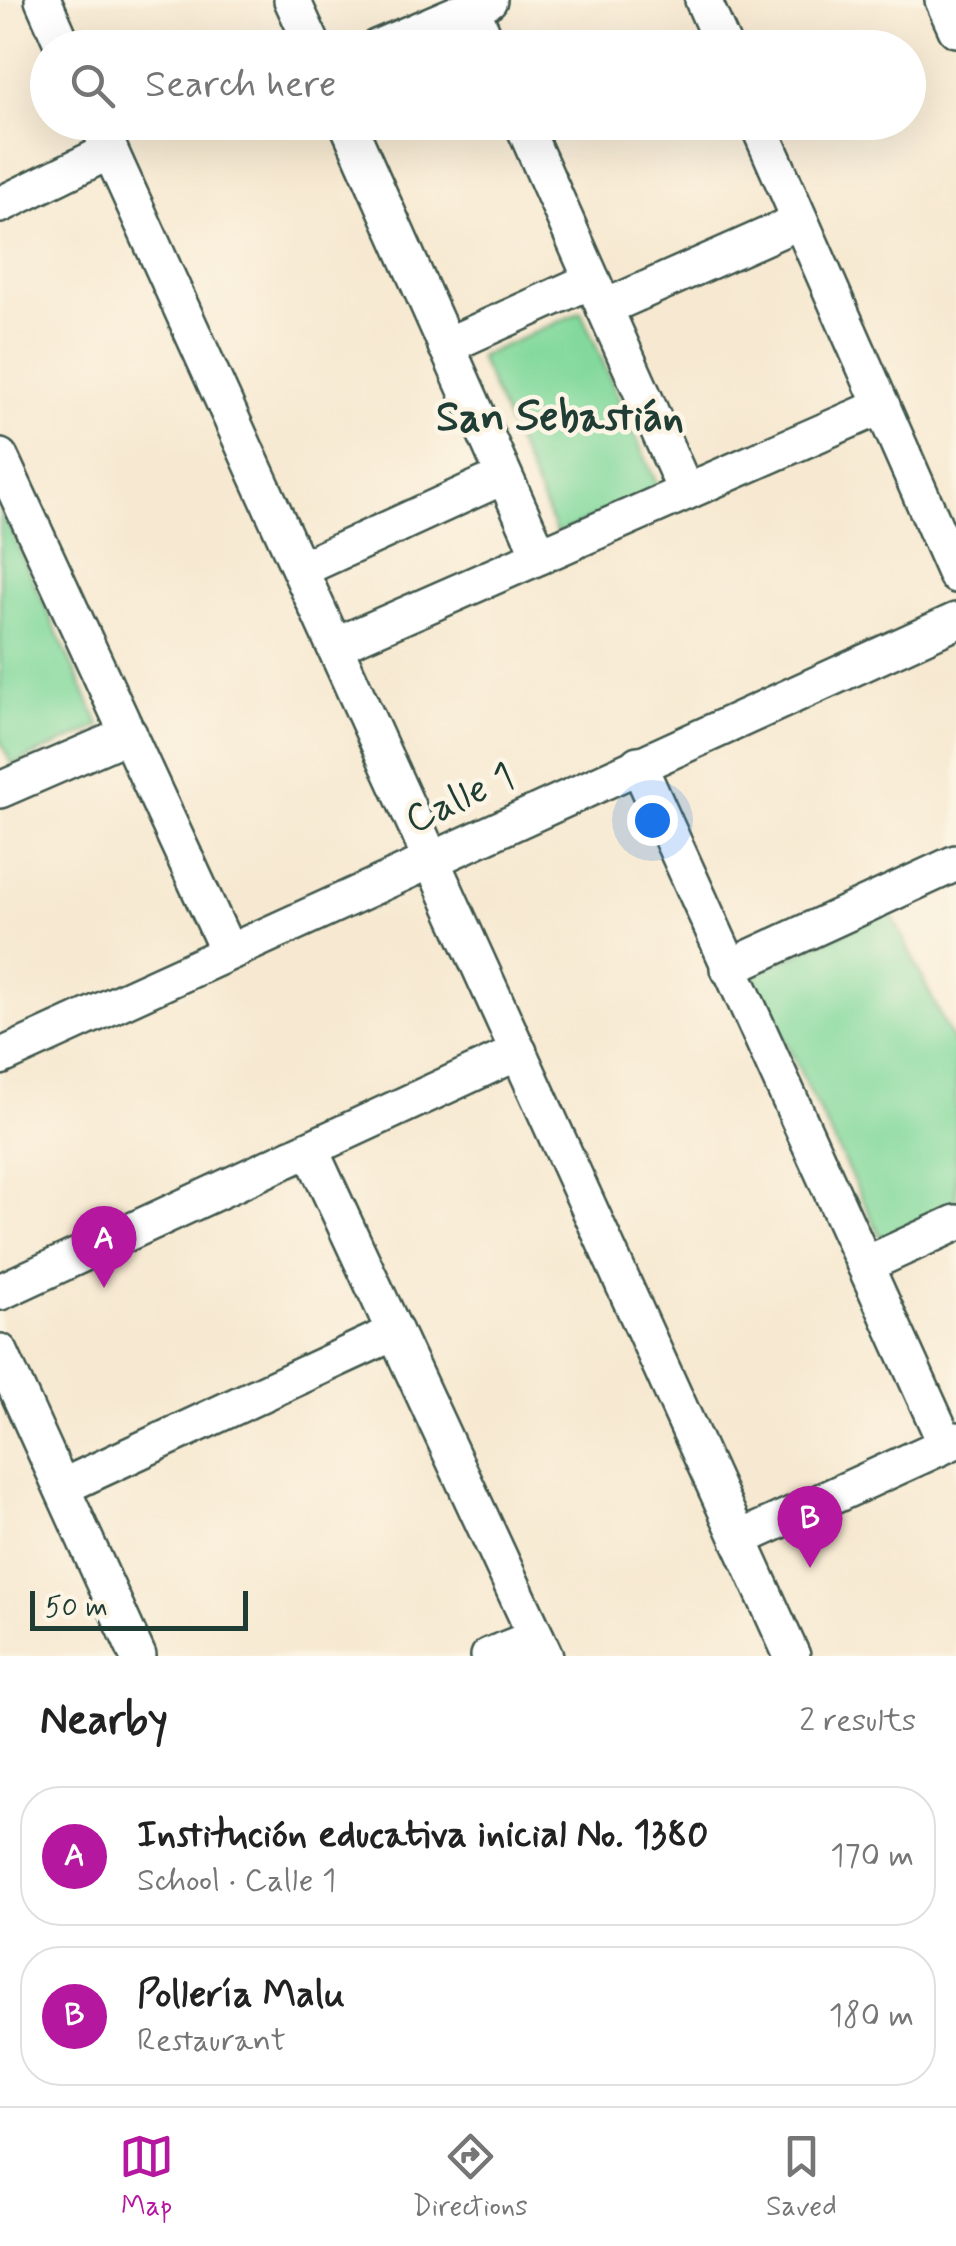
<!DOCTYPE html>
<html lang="en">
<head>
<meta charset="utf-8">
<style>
	body { margin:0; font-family:Mynerve,sans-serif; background:#f6f6f6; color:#222 }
	.scale { position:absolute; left:30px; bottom:25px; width:218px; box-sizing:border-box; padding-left:10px; border:5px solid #1f3d34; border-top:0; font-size:28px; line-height:35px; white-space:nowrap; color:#1f3d34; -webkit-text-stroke:8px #fcf5e5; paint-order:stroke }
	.you { position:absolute; left:652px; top:820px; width:35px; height:35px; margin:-25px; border:8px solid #fff; border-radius:50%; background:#1a73e8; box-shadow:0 0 0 15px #1a73e833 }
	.badge { display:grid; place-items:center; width:65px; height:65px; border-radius:50%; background:#b5179e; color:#fff; font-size:32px; font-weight:700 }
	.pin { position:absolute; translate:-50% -82px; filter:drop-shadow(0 2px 5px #0008) }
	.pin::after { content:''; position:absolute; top:52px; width:35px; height:30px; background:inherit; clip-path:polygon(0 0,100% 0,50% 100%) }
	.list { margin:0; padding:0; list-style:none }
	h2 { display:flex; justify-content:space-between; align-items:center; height:130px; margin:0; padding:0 40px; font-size:42px }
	h2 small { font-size:32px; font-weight:400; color:#767676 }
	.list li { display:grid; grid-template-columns:65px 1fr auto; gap:30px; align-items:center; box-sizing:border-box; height:140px; margin:0 20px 20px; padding:0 20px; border:2px solid #e0e0e0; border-radius:40px }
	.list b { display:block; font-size:38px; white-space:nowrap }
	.list p { margin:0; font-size:32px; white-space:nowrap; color:#767676 }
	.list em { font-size:32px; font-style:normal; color:#767676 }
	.icon { flex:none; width:55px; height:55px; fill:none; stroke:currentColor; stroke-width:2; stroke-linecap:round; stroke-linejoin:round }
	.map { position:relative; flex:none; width:956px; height:1656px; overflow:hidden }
	.search { position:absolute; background:#fff; box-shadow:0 10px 40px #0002; left:30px; right:30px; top:30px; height:110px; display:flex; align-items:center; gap:25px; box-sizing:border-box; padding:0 35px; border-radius:55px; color:#767676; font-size:38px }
	.sheet { height:450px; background:#fff }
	nav { display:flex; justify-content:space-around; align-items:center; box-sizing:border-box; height:140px; border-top:2px solid #e0e0e0; background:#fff; font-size:28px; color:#767676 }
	nav a { display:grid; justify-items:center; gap:5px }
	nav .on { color:#b5179e }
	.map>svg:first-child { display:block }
	.green { fill:#83d99d; stroke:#518b68; stroke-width:2.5 }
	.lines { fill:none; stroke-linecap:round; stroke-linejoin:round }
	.street-casing { stroke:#3f574c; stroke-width:40 }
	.street { stroke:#fff; stroke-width:35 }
	.labels { text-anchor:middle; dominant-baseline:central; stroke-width:9; stroke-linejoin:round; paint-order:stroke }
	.street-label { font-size:40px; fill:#1f3d34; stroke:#fcf5e5 }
	.neighbourhood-label { font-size:42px; font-weight:bold; fill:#1f3d34; stroke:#fcf5e5 }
</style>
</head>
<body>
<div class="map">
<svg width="956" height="1656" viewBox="0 0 956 1656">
	<rect width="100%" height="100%" fill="#fcf5e5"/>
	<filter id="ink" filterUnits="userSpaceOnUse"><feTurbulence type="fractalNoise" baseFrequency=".01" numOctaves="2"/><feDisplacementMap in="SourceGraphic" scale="20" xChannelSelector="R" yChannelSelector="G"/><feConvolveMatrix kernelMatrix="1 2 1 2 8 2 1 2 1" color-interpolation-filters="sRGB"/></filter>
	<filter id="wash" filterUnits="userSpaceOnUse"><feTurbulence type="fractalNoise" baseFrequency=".0048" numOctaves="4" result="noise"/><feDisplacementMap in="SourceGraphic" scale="40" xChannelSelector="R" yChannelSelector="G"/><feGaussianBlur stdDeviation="2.25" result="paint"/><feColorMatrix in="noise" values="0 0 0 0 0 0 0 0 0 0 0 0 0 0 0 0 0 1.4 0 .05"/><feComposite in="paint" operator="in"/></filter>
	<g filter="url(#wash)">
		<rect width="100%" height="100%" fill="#f7e9d1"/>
		<g class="green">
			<polygon points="581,312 659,489 557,534 479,357"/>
			<polygon points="0,508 100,726 12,765 0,740"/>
			<polygon points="890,911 956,1048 956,1210 883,1242 753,974"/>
		</g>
	</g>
	<g filter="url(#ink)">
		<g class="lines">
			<defs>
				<g id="street">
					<polyline points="43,0 64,48"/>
					<polyline points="292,0 314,48"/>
					<polyline points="703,0 724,48"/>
					<polyline points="943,0 956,29"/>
					<polyline points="471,8 489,48"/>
					<polyline points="376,48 489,0"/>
					<polyline points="97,122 792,1656"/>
					<polyline points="347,122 540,556"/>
					<polyline points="522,122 686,492"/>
					<polyline points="757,122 956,575"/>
					<polyline points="0,205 110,151"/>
					<polyline points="604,308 800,221"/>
					<polyline points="446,346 592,280"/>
					<polyline points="0,457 228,951"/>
					<polyline points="301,569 504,476"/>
					<polyline points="335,646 882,406"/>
					<polyline points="638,764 946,1444"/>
					<polyline points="0,790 129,734"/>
					<polyline points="728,968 956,863"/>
					<polyline points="0,1057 956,621"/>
					<polyline points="310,1149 545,1656"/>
					<polyline points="865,1265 956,1223"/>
					<polyline points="0,1292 519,1052"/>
					<polyline points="0,1352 138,1656"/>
					<polyline points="62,1487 395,1332"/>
					<polyline points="739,1539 956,1440"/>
					<polyline points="489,1656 536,1637"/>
				</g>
			</defs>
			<use href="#street" class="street-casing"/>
			<use href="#street" class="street"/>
		</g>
	</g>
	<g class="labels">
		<g class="street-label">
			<text transform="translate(460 799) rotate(-25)">Calle 1</text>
		</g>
		<g class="neighbourhood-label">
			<text x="560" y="418">San Sebastián</text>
		</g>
	</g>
</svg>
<div class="scale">50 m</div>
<div class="you"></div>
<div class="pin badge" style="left:104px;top:1288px">A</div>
<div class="pin badge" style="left:810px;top:1568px">B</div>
<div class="search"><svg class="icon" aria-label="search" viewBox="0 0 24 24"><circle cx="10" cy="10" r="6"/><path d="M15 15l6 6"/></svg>Search here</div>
</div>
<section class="sheet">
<h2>Nearby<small>2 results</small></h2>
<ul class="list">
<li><span class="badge">A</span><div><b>Institución educativa inicial No. 1380</b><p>School · Calle 1</p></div><em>170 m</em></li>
<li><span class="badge">B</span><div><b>Pollería Malu</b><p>Restaurant</p></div><em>180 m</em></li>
</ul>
</section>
<nav>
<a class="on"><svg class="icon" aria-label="map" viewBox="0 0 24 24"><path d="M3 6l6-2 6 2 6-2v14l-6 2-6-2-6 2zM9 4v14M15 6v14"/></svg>Map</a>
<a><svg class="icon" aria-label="directions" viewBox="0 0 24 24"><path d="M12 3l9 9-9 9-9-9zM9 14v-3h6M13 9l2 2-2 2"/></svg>Directions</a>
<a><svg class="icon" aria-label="saved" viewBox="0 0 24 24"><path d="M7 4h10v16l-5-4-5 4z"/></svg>Saved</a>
</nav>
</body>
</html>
